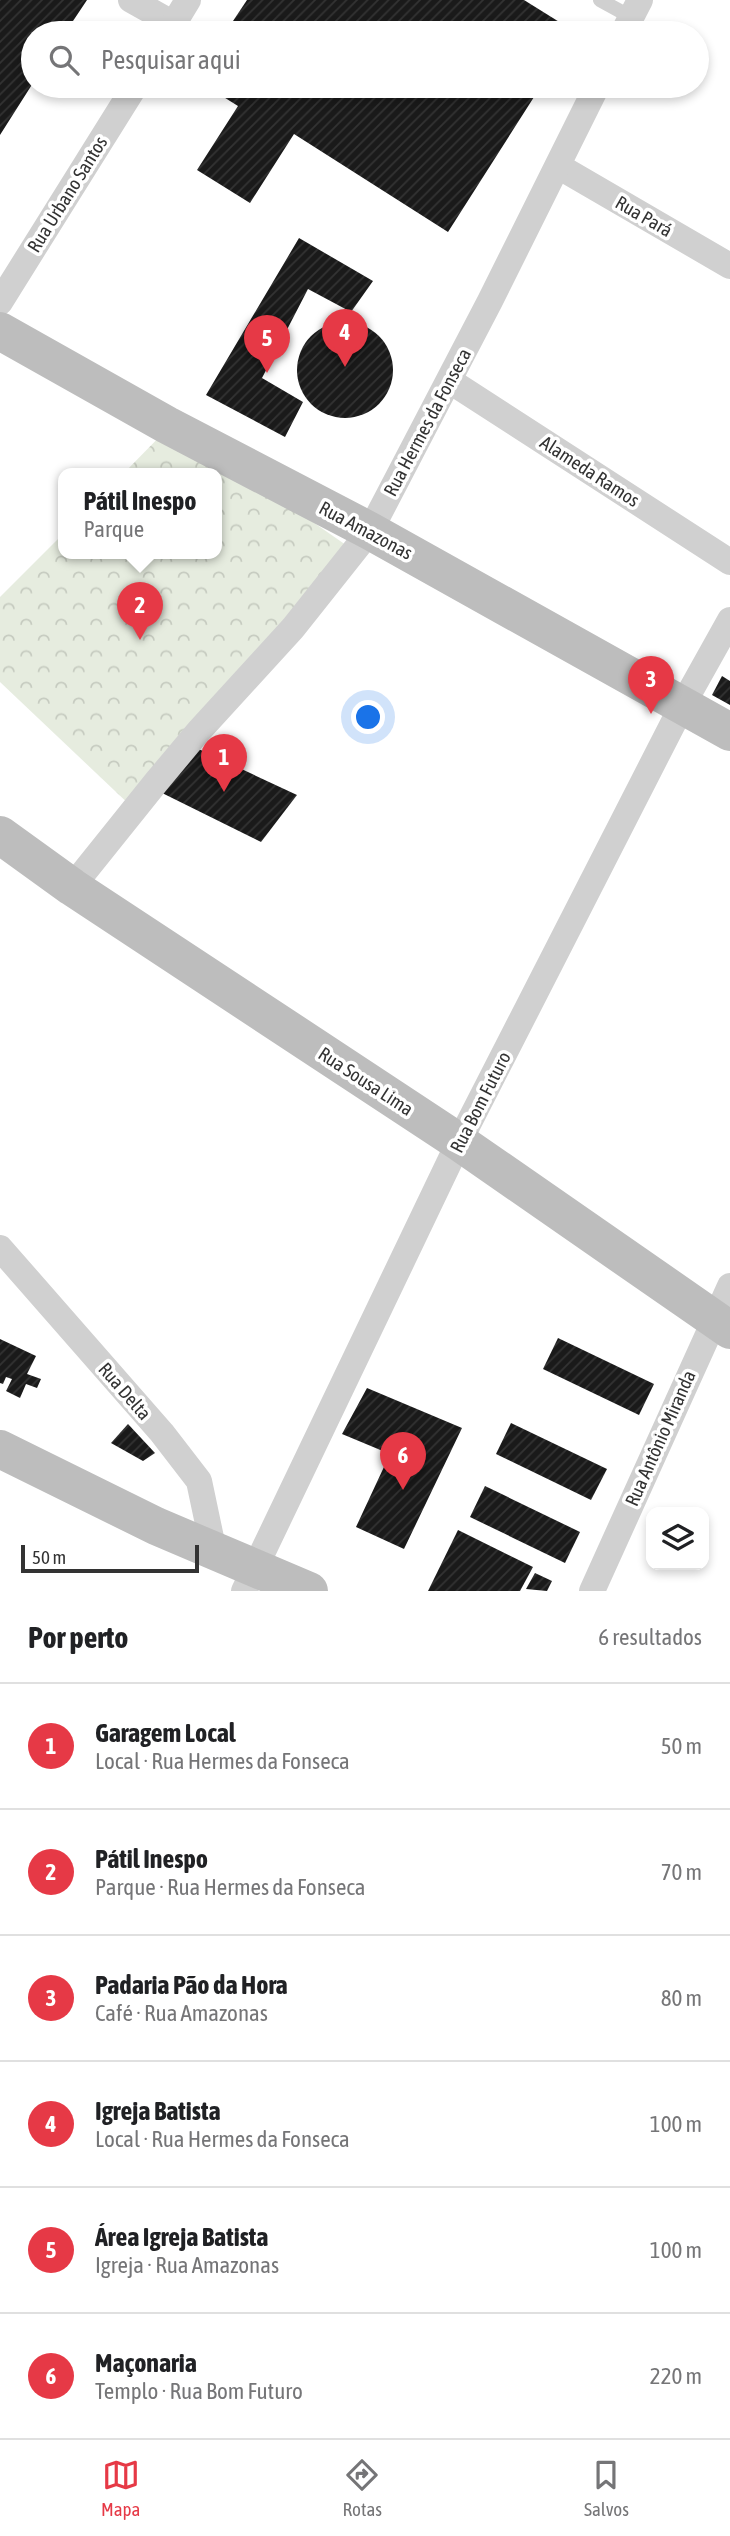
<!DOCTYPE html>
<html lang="pt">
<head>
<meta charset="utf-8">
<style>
	body { margin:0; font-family:"Asap Condensed",sans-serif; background:#f2f2f2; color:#202124 }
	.controls { position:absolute; right:21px; bottom:21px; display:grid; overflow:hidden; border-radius:14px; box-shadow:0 4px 10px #0003 }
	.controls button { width:63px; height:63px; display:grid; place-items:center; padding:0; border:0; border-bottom:2px solid #e0e0e0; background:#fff; color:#202124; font:35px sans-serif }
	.scale { position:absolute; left:21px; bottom:18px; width:178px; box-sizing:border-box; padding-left:7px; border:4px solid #333; border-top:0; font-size:19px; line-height:24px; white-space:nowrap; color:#333; -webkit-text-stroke:5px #fff; paint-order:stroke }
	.you { position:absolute; left:369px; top:718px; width:24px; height:24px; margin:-18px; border:5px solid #fff; border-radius:50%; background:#1a73e8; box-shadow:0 0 0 10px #1a73e833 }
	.badge { display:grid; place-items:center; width:46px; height:46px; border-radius:50%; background:#e63946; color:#fff; font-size:23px; font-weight:700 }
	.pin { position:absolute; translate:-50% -58px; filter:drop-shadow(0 2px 4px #0008) }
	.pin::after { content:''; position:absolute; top:37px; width:24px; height:21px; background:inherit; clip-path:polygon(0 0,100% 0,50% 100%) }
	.popup { position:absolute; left:58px; top:468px; width:164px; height:91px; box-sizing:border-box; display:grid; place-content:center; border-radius:14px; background:#fff; filter:drop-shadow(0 2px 5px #0005); font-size:23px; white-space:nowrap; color:#757577 }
	.popup b { font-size:26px; color:#202124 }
	.popup::after { content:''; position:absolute; left:50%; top:100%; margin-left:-14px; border:14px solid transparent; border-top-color:#fff }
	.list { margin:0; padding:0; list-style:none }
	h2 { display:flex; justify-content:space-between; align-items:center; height:91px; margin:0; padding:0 28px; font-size:30px }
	h2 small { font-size:23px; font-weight:400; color:#757577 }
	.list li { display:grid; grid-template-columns:46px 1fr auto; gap:21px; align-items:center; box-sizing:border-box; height:126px; padding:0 28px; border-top:2px solid #e0e0e0 }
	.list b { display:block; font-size:26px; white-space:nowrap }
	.list p { margin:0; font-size:23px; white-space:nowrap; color:#757577 }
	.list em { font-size:23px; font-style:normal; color:#757577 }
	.icon { flex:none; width:38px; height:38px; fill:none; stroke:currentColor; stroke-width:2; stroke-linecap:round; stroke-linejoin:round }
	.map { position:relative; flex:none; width:730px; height:1591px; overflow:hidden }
	.search { position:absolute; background:#fff; box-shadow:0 4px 10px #0003; left:21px; right:21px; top:21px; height:77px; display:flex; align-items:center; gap:18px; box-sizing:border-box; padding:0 24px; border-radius:38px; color:#757577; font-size:26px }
	.sheet { height:847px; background:#fff }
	nav { display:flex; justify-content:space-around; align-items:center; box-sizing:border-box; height:98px; border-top:2px solid #e0e0e0; background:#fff; font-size:19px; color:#757577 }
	nav a { display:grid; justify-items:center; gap:4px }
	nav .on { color:#e63946 }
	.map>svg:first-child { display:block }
	.park { fill:url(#park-crowns) }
	.building { fill:url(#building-hatch) }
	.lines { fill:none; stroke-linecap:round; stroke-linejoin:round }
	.lane { stroke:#d0d0d0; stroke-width:14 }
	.street { stroke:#d0d0d0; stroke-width:26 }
	.secondary { stroke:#bdbdbd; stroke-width:38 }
	.labels { text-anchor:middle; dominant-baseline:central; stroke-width:7; stroke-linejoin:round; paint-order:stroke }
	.street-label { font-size:19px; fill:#333; stroke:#fff }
</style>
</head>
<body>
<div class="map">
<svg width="730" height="1591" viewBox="0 0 730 1591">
	<defs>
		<pattern id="park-crowns" width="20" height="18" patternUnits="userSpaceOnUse" patternTransform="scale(1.75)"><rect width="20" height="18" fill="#e6ecdf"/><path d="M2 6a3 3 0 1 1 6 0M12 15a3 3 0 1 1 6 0" fill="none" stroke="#c6cbc0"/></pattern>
		<pattern id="building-hatch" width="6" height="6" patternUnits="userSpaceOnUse" patternTransform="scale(1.75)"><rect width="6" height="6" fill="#1a1a1a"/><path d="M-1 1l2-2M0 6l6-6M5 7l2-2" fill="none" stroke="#333"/></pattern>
	</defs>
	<rect width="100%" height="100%" fill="#fff"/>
	<polygon class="park" points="172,424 356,552 134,809 0,682 0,597 63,534 63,554 217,554 217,474 123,474"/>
	<g class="building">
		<polygon points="0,0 87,0 65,33 33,33 33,83 0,135"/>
		<polygon points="247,0 524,0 577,33 225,33"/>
		<polygon points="206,86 541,86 448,232 294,134 250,203 197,170 238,106"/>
		<polygon points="299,238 373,281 351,312 308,289 262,378 303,402 285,437 206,395"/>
		<circle cx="345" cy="370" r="48"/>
		<polygon points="722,676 730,681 730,705 712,695"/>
		<polygon points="190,745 297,795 261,842 152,788"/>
		<polygon points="558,1338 654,1384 639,1415 543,1369"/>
		<polygon points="0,1339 36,1356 27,1374 41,1379 37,1388 26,1384 20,1398 6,1391 12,1379 6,1377 3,1384 0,1383"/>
		<polygon points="367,1388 462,1428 404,1549 356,1527 390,1454 342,1434"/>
		<polygon points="511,1423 607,1469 591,1500 496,1454"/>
		<polygon points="128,1424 155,1453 143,1461 111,1443"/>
		<polygon points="485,1486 580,1532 565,1563 470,1517"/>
		<polygon points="458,1530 533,1567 520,1591 428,1591"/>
		<polygon points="535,1573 552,1581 547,1591 526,1589"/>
	</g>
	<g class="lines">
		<polyline class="lane" points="600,0 631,17"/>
		<g class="street">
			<polyline points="131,0 174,24"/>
			<polyline points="168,33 188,0"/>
			<polyline points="623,33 640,0"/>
			<polyline points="558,166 730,266"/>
			<polyline points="0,302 135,86"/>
			<polyline points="450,381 730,562"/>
			<polyline points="72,887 157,781 198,732 293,628 370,531 490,301 597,86"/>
			<polyline points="0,1248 162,1433 199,1481 214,1552"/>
			<polyline points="244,1591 459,1142 682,706 730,620"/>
			<polyline points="592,1591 730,1286"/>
		</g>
		<g class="secondary">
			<polyline points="0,331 167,425 370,531 730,732"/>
			<polyline points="0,835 72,887 459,1142 730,1330"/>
			<polyline points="0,1449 156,1526 309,1591"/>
		</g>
	</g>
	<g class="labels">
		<g class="street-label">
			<text transform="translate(67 194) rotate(-58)">Rua Urbano Santos</text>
			<text transform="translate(644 216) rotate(30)">Rua Pará</text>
			<text transform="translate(427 422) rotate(-62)">Rua Hermes da Fonseca</text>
			<text transform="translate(590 471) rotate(33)">Alameda Ramos</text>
			<text transform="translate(366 530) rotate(28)">Rua Amazonas</text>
			<text transform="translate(366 1081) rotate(33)">Rua Sousa Lima</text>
			<text transform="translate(480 1102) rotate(-63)">Rua Bom Futuro</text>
			<text transform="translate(125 1391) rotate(49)">Rua Delta</text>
			<text transform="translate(660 1438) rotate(-66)">Rua Antônio Miranda</text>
		</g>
	</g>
</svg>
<div class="controls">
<button><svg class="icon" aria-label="layers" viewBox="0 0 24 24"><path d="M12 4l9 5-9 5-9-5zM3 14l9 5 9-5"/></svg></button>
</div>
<div class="scale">50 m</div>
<div class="you"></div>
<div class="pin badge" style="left:224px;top:792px">1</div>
<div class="pin badge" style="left:140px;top:640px">2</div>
<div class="popup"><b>Pátil Inespo</b>Parque</div>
<div class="pin badge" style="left:651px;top:714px">3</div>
<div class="pin badge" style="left:345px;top:367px">4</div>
<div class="pin badge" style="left:267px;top:373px">5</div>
<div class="pin badge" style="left:403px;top:1490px">6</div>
<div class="search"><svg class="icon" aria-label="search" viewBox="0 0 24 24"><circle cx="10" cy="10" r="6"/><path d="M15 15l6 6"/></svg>Pesquisar aqui</div>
</div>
<section class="sheet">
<h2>Por perto<small>6 resultados</small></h2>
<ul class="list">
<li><span class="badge">1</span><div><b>Garagem Local</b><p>Local · Rua Hermes da Fonseca</p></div><em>50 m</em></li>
<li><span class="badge">2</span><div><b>Pátil Inespo</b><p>Parque · Rua Hermes da Fonseca</p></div><em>70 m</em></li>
<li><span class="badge">3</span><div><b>Padaria Pão da Hora</b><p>Café · Rua Amazonas</p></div><em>80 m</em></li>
<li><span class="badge">4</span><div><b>Igreja Batista</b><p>Local · Rua Hermes da Fonseca</p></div><em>100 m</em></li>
<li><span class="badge">5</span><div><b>Área Igreja Batista</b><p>Igreja · Rua Amazonas</p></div><em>100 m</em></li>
<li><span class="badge">6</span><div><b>Maçonaria</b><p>Templo · Rua Bom Futuro</p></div><em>220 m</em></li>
</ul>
</section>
<nav>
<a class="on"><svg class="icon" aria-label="map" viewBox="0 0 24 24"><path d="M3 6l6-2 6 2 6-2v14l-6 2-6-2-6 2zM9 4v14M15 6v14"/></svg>Mapa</a>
<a><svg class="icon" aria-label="directions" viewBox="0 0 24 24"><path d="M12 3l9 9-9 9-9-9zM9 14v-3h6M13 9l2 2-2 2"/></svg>Rotas</a>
<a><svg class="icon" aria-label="saved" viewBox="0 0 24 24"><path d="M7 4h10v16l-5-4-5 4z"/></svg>Salvos</a>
</nav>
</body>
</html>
